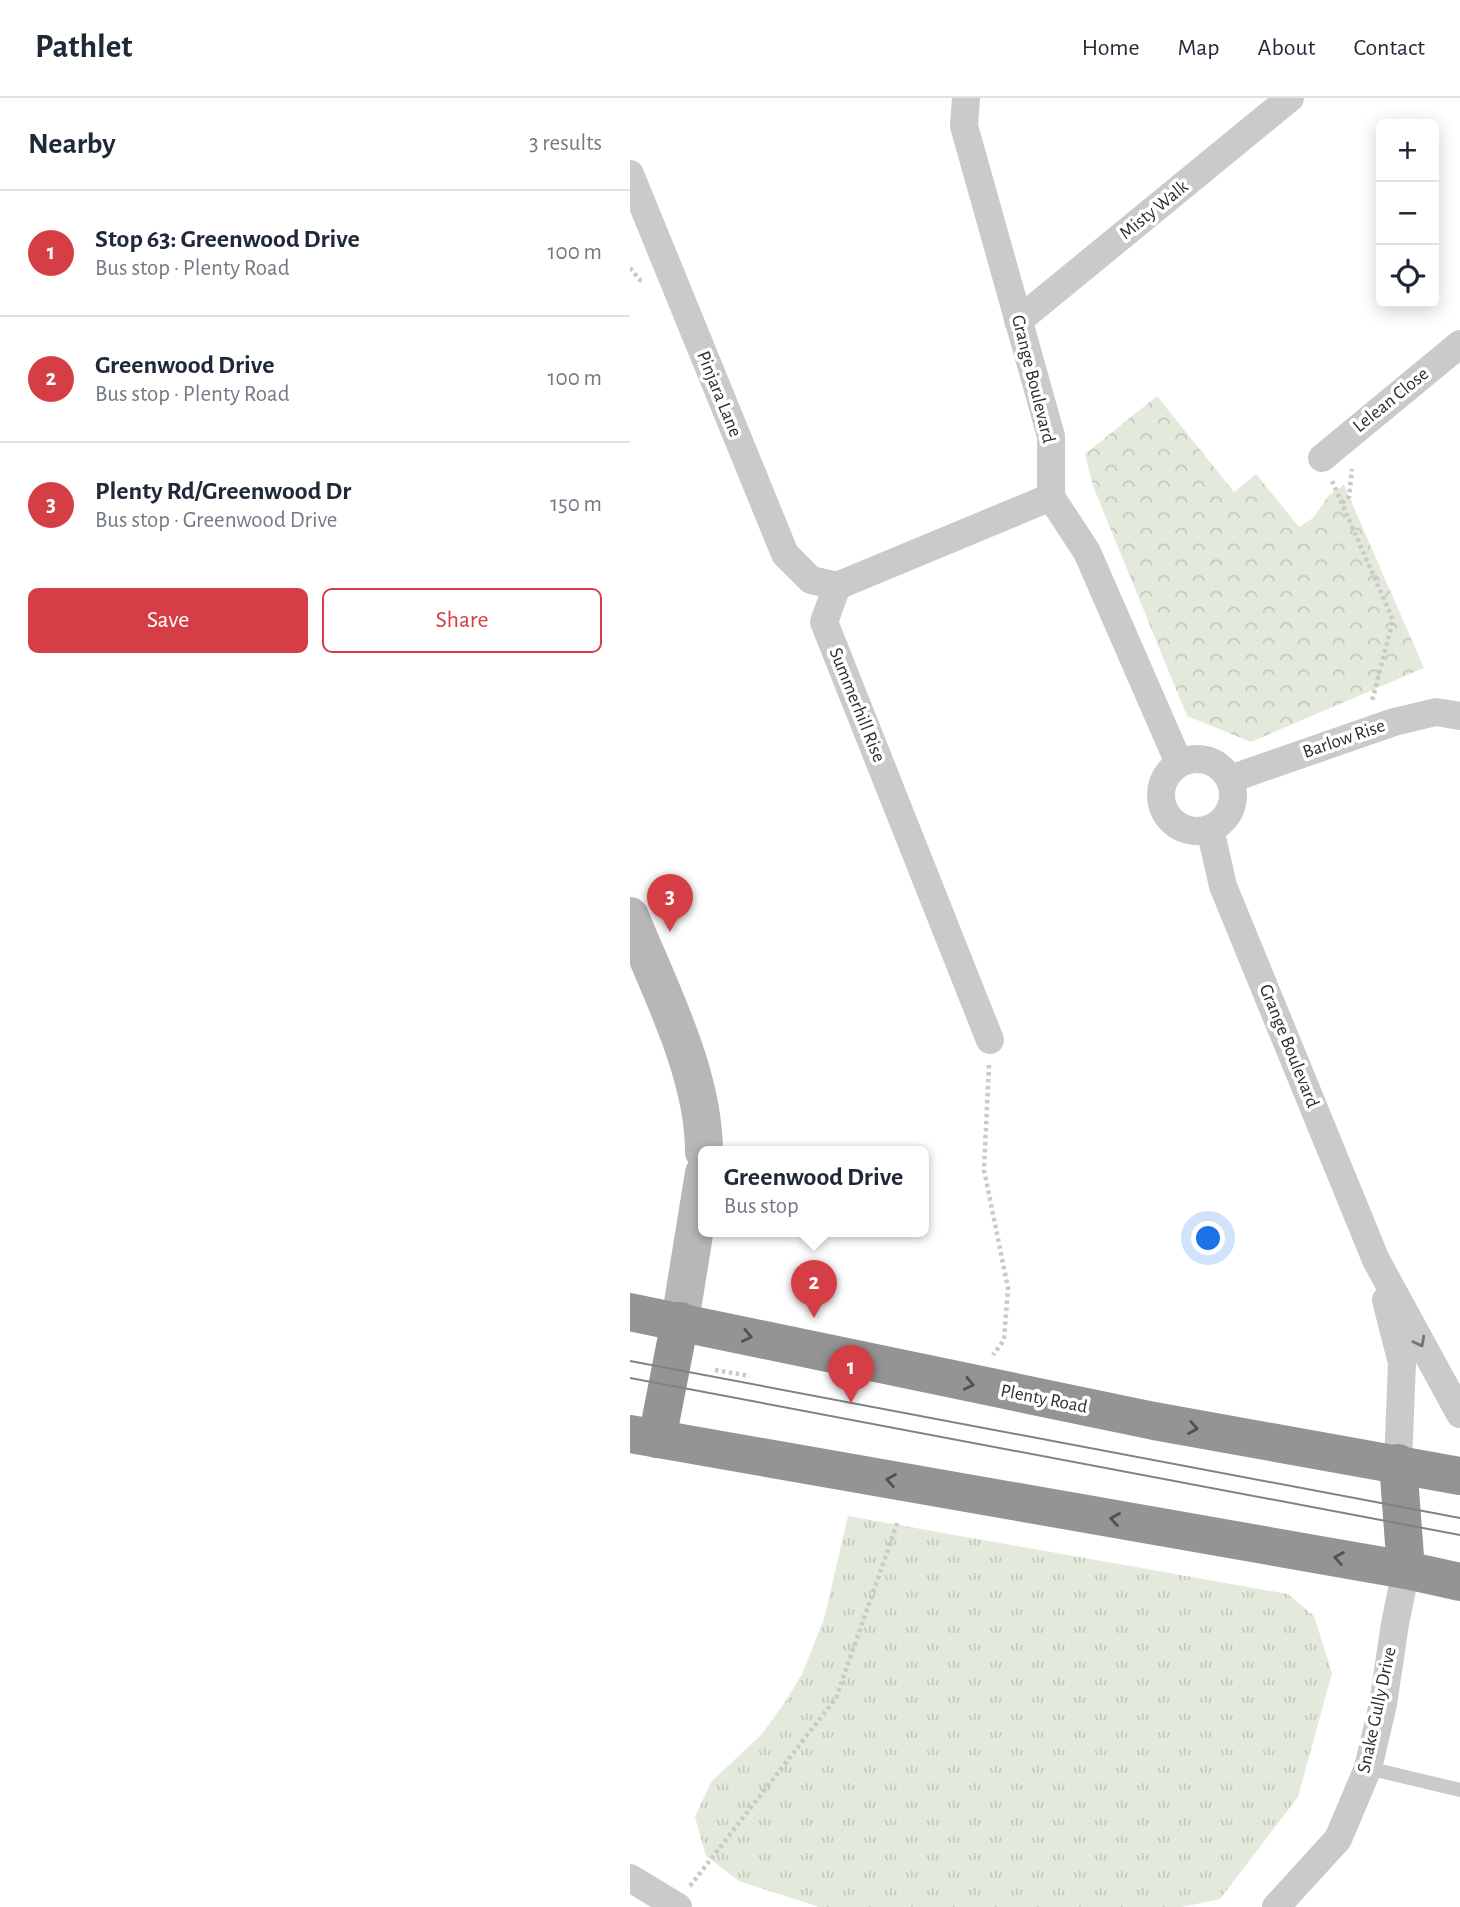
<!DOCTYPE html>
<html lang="en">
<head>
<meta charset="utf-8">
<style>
	body { margin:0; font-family:"Alegreya Sans",sans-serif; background:#f2f2f3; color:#1f2937 }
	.controls { position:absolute; right:21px; top:21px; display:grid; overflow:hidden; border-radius:10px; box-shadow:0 4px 18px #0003 }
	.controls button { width:63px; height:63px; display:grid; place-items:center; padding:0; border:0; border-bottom:2px solid #e0e1e3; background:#fff; color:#1f2937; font:35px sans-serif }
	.you { position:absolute; left:579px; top:1141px; width:24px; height:24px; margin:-18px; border:5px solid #fff; border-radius:50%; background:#1a73e8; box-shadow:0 0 0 10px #1a73e833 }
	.badge { display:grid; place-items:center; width:46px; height:46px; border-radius:50%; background:#d63e46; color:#fff; font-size:23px; font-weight:700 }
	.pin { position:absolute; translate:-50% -58px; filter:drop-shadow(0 2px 4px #0008) }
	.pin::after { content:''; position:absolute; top:37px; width:24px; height:21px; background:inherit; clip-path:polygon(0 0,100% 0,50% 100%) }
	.popup { position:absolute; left:68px; top:1048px; width:231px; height:91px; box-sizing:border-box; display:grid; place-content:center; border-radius:10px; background:#fff; filter:drop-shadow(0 2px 5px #0005); font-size:23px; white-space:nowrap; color:#747a83 }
	.popup b { font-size:26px; color:#1f2937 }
	.popup::after { content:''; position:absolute; left:50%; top:100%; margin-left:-14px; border:14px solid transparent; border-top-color:#fff }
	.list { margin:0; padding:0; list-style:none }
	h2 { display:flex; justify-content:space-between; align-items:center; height:91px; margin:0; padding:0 28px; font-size:30px }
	h2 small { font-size:23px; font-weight:400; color:#747a83 }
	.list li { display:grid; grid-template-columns:46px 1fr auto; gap:21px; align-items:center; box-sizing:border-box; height:126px; padding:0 28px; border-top:2px solid #e0e1e3 }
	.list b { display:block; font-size:26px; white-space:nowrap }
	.list p { margin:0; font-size:23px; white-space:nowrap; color:#747a83 }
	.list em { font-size:23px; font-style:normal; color:#747a83 }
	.actions { display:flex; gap:14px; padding:21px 28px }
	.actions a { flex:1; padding:16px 0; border:2px solid #d63e46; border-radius:10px; text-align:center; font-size:24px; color:#d63e46 }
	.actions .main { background:#d63e46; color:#fff }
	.icon { flex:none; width:38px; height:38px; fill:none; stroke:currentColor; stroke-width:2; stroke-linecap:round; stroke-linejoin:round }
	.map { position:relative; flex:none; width:830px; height:1809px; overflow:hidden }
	header { display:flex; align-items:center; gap:42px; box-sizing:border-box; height:98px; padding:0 35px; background:#fff; border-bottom:2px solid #e0e1e3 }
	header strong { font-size:33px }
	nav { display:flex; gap:38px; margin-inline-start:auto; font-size:24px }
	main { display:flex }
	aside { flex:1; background:#fff }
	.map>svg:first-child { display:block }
	.grass { fill:url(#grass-tufts) }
	.forest { fill:url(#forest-crowns) }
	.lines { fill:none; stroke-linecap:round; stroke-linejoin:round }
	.path { stroke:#cacaca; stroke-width:4.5; stroke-dasharray:3.5 3.5; stroke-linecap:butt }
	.lane { stroke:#cacaca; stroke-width:14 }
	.street { stroke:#cacaca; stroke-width:28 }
	.secondary { stroke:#b7b7b7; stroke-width:38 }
	.highway { stroke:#949494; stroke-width:38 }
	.tram { stroke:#828282; stroke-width:2 }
	.oneway { stroke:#515151 }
	.oneway2 { stroke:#747474 }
	.labels { text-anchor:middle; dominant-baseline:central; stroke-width:7; stroke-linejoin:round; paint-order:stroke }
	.street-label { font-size:19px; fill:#2d2d2d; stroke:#fff }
</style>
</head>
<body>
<header>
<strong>Pathlet</strong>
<nav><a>Home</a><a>Map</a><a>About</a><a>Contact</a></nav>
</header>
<main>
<aside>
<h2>Nearby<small>3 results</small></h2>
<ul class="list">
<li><span class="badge">1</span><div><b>Stop 63: Greenwood Drive</b><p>Bus stop · Plenty Road</p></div><em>100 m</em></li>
<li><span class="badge">2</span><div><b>Greenwood Drive</b><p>Bus stop · Plenty Road</p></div><em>100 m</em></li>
<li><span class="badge">3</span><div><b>Plenty Rd/Greenwood Dr</b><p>Bus stop · Greenwood Drive</p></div><em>150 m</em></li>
</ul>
<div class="actions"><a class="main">Save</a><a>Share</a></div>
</aside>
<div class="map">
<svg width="830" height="1809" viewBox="0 0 830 1809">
	<defs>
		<pattern id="grass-tufts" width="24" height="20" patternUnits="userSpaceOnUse" patternTransform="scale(1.75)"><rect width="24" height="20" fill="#e3eadc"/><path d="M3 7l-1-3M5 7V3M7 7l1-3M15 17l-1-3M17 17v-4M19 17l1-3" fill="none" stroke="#c3c9bd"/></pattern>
		<pattern id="forest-crowns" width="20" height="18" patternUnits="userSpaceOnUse" patternTransform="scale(1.75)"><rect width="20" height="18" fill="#e3eadc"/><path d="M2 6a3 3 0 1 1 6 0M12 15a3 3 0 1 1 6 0" fill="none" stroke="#c3c9bd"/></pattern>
	</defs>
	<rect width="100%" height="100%" fill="#fff"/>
	<polygon class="grass" points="218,1418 658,1496 684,1518 702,1575 668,1699 590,1801 552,1809 189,1809 109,1783 76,1758 65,1719 81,1684 132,1636 155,1604 172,1576 194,1521"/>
	<polygon class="forest" points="527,298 604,394 626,376 669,429 683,420 699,397 714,387 794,570 621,644 557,618 463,388 455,356"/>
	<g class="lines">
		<g class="path">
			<polyline points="0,170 10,182 15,183"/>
			<polyline points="702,383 763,522 742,603"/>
			<polyline points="712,405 719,399 722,371"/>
			<polyline points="359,967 354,1072 378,1190 374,1242 363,1257"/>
			<polyline points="85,1272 120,1278"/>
			<polyline points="60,1788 206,1600 268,1423"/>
		</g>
		<polyline class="lane" points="738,1670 830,1692"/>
		<g class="street">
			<polyline points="336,0 334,28 421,338 421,399 457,454 549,665"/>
			<polyline points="0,76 155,456 181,482 207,488"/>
			<polyline points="388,223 660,0"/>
			<polyline points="692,360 830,246"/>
			<circle cx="567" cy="697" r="36"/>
			<polyline points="600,681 764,624 806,614 830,618"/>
			<polyline points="580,731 593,788 746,1162 830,1316"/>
			<polyline points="360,942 194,524 207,488 421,399"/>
			<polyline points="756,1202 772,1265 768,1365"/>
			<polyline points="0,1780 48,1809"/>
			<polyline points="646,1809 708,1741 738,1670 753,1606 765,1526 776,1472"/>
		</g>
		<g class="secondary">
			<path d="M0,818C29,890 74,975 74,1054"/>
			<polyline points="50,1223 74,1075"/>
		</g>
		<g class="highway">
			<polyline points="0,1214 524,1323 830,1378"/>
			<polyline points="0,1336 776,1472 830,1484"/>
			<polyline points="27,1341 50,1223"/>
			<polyline points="768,1365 776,1472"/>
		</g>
		<g class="tram">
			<polyline points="0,1263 830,1420"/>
			<polyline points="0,1280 830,1437"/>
		</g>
	</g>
	<defs><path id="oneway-chevron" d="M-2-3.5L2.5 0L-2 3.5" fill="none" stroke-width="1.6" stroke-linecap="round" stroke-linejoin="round" transform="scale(1.75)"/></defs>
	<g class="oneway">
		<use href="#oneway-chevron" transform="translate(117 1238) rotate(12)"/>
		<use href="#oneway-chevron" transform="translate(339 1286) rotate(12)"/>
		<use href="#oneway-chevron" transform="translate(563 1330) rotate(10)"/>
		<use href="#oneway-chevron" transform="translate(261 1382) rotate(-170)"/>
		<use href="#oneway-chevron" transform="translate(485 1421) rotate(-170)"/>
		<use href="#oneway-chevron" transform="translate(709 1460) rotate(-170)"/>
	</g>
	<use class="oneway2" href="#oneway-chevron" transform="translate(790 1244) rotate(62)"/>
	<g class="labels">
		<g class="street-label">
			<text transform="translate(524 112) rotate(-39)">Misty Walk</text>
			<text transform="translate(403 281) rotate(76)">Grange Boulevard</text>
			<text transform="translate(89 296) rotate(68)">Pinjara Lane</text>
			<text transform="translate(761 302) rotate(-39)">Lelean Close</text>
			<text transform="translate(227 607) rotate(68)">Summerhill Rise</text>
			<text transform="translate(714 641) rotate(-19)">Barlow Rise</text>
			<text transform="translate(659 948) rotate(68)">Grange Boulevard</text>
			<text transform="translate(414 1301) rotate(11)">Plenty Road</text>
			<text transform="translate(747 1612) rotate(-78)">Snake Gully Drive</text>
		</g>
	</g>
</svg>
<div class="controls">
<button>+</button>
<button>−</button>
<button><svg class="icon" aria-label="locate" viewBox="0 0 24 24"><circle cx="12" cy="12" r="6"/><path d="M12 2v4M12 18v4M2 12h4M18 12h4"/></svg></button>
</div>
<div class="you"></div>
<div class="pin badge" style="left:221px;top:1305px">1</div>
<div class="pin badge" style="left:184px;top:1220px">2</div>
<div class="popup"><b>Greenwood Drive</b>Bus stop</div>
<div class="pin badge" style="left:40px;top:834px">3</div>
</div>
</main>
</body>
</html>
